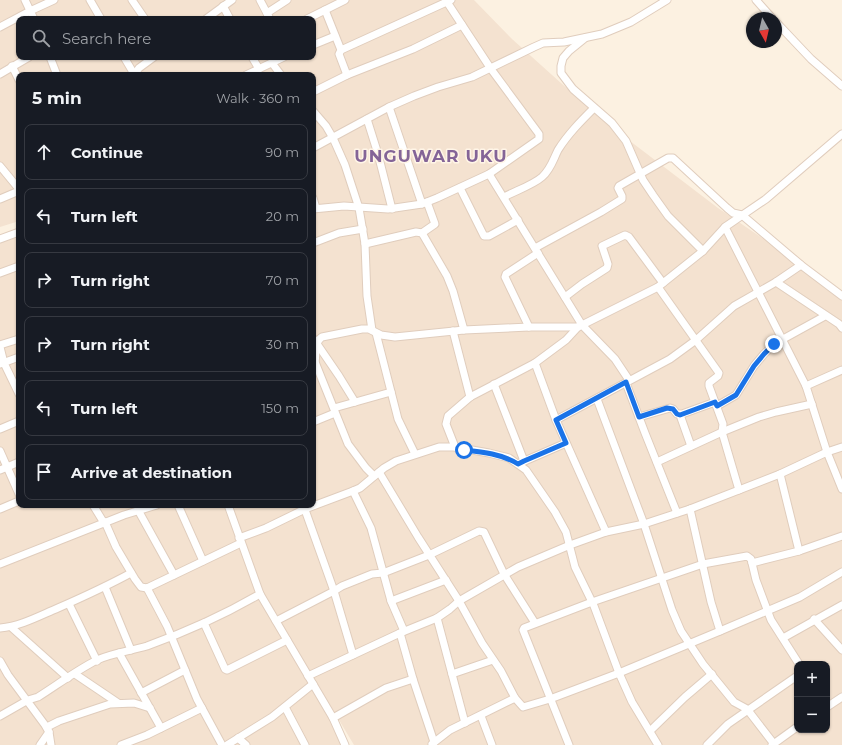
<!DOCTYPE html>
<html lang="en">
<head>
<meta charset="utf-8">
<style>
	body { margin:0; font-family:Montserrat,sans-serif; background:#20242c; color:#f1f3f6 }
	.controls { position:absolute; right:12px; bottom:12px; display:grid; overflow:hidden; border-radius:8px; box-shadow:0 1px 3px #0004 }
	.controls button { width:36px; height:36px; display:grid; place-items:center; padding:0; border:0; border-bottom:1px solid #363941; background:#171b24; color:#f1f3f6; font:20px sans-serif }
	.compass { position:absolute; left:746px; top:12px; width:36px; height:36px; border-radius:50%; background:#171b24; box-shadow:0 1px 3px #0004; rotate:172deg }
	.stop { position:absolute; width:12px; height:12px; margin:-9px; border:3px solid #1a73e8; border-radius:50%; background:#fff }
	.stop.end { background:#1a73e8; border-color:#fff; box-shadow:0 1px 4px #0008 }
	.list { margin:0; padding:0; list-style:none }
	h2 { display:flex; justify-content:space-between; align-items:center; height:52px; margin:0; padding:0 16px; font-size:17px }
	h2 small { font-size:13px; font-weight:400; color:#9ea1a6 }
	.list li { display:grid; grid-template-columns:26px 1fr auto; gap:12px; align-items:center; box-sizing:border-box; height:56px; margin:0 8px 8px; padding:0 8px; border:1px solid #363941; border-radius:8px }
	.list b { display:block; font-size:15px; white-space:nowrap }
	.list em { font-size:13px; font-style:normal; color:#9ea1a6 }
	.icon { flex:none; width:22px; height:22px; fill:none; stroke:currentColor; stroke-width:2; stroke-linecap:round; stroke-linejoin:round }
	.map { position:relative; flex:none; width:842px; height:745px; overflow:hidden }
	.search { position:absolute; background:#171b24; box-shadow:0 1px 3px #0004; left:16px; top:16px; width:300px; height:44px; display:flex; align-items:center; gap:10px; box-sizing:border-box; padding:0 14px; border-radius:8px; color:#9ea1a6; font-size:15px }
	.panel { position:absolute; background:#171b24; box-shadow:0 1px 3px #0004; left:16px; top:72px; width:300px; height:436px; border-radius:8px }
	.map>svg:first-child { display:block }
	.residential { fill:#f4e2d0; fill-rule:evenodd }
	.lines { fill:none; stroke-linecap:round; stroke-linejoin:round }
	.minor-casing { stroke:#e0cdbd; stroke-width:9 }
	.minor { stroke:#fff; stroke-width:7 }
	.route { stroke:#1a73e8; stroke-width:5 }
	.labels { text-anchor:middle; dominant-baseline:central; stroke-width:3; stroke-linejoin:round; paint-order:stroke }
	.district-label { font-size:17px; font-weight:bold; letter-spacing:1px; fill:#846497; stroke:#fff5e7 }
</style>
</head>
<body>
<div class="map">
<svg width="842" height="745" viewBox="0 0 842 745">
	<rect width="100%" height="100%" fill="#fcf1e1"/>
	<g class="residential">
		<path d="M0,0H474L512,39L601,119L718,208L842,292V745H354L263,593L232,505H313V75H19V221L0,227ZM19,19H313V57H19ZM797,664H827V730H797Z"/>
		<polygon points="19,237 19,505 223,505 248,567 311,686 344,745 0,745 0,243"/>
	</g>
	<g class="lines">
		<defs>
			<g id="minor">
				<polyline points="25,0 34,19"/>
				<polyline points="90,0 101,19"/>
				<polyline points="132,0 145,19"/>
				<polyline points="260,0 270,19"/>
				<polyline points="756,0 772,18"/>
				<polyline points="223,6 230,19"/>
				<polyline points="325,10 341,50"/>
				<polyline points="267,13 287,0"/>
				<polyline points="206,19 232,0"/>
				<polyline points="307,19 345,0"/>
				<polyline points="776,22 811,59 842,86"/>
				<polyline points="0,27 30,11 54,0"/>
				<polyline points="585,38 569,51 563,58 561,66 561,73 573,89 612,123 626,141 643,180 653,195 668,216 703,251"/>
				<polyline points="313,45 335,36"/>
				<polyline points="50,57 57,75"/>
				<polyline points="124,57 134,74"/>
				<polyline points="252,57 259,69"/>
				<polyline points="272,63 281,75"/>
				<polyline points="12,66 19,80"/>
				<polyline points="0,74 29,57"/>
				<polyline points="134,75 139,68 154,57"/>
				<polyline points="246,75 284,57"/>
				<polyline points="347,75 339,54 341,50 451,0"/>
				<polyline points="313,92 347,75 413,49 462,25"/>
				<polyline points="389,107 422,204"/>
				<polyline points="313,111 326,126 333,138 345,165 359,208 365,244 367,296 372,330"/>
				<polyline points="367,119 378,154 392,209"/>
				<polyline points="313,148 389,107 414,96 438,87 472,77 534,47 543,43 564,42 602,34 631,22 667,0"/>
				<polyline points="0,166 19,189"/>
				<polyline points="489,174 582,325 615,359 629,380"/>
				<polyline points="460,188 484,236 489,236 518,220"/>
				<path d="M504,197C515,191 533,185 542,177C551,169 553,160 558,150C568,134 581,121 594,108"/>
				<polyline points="313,198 316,208"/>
				<polyline points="0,199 19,191"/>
				<polyline points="313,209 344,206 388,209 422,204 437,198 489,174 539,139 539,134 491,69 447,2"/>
				<polyline points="725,227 806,386 827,452 842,489"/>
				<polyline points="422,233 435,224 427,202"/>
				<polyline points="0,239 19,232"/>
				<polyline points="313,243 339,233 363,229"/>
				<polyline points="365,244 416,232 422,233 447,276 453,291 464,330"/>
				<polyline points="535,248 601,212 622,199 622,196 618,188 619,186 668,158 673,158 727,208 733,213 742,215 801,265 842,296"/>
				<polyline points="0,273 19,266"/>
				<polyline points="776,282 839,324 842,328"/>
				<polyline points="658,287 719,373 718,376 709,383 709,386 723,424 722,432 739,490"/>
				<polyline points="565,297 582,284 607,268 608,264 602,246 625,235 629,237 663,283"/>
				<polyline points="529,327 505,277 506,274 538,253"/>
				<polyline points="453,331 470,397"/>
				<polyline points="376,333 398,419 415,454"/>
				<polyline points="313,338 339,376 355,402"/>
				<polyline points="0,345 19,339"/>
				<polyline points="0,347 4,363 19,394"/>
				<polyline points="315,362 348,444 366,468 374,476"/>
				<path d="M313,363L315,362C317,354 313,343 322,337L362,329H369L381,335L395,337L464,330L529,327H578L658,287L703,251L725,227L766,199L842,134"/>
				<polyline points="535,363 556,420 606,532"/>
				<polyline points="0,364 19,357"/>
				<polyline points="626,383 645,433 677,513"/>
				<polyline points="494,384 524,461"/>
				<polyline points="806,386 842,370"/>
				<polyline points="597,399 644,524 672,610 681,631 703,664 734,702 747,709 774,744"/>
				<polyline points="717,406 736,395 754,366 764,354 774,344 825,316"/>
				<polyline points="334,408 391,392"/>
				<polyline points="680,415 691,446"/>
				<polyline points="639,417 670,408 673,409 677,414 682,414 715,402"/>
				<polyline points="556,420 670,359 696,340 734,306 776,282 801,265"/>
				<polyline points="313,422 335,413"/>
				<polyline points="0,429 19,421"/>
				<polyline points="455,447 446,424 448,416 470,397 535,363 566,340 578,327"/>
				<polyline points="0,451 19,494"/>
				<polyline points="657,462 722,432 759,417 776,412 812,404"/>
				<polyline points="520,463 566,443"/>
				<polyline points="0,470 19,462"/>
				<polyline points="379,472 418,537 459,601 482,643 501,671 515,698 523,707 550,699 619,673 720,631 800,597 842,572"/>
				<polyline points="780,474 799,551"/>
				<polyline points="353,491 371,528 391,601 404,631"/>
				<polyline points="93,505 104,523"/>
				<polyline points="178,505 203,561"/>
				<polyline points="228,505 260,594 333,718 345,745"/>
				<polyline points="304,507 334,591 353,655"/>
				<polyline points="0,509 19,501"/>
				<polyline points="690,509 711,602 720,631"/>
				<polyline points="138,510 174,575"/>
				<polyline points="105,522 116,547 135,579 141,587 147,588 241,543"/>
				<polyline points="239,538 266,528 305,509 353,491 360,488 384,468 396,461 439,447 455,447 489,453 509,458 526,470 555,512 566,532 575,567 594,606 619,673 632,702 658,745"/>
				<polyline points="752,563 799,551 842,536"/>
				<polyline points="0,564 124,515 157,505"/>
				<polyline points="105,587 131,650"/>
				<polyline points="147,588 167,626 197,699 222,745"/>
				<polyline points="391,601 446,580"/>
				<polyline points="69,604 97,661"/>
				<polyline points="437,618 465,723"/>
				<polyline points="814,619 842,650"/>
				<polyline points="276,621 334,591 342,586 372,574 383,573 429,555 479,531 484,532 504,574 535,623"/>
				<polyline points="204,623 225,669 227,670 287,640"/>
				<polyline points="11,627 68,678"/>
				<path d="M0,628C21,626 39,616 58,608C83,597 107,586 131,573"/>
				<polyline points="400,633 413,679 434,742"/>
				<polyline points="783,638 842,605"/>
				<polyline points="119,653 161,728"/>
				<polyline points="0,661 8,675 45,725 49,732 51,745"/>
				<polyline points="75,674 118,703"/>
				<polyline points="452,674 493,660"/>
				<polyline points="308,676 400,633 437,618 450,609 459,601 518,567 570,545 606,532 644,524 690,509 780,474 827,452 842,447"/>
				<polyline points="141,693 185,670"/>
				<polyline points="285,707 305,745"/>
				<polyline points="827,707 842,697"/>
				<path d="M0,716L28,700L38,697C57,685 77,670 97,660C113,653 130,651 147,646C186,632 224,615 260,594"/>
				<polyline points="481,716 492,745"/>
				<polyline points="333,718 386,688 413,679"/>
				<polyline points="47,727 59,721 110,704 134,703 150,708"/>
				<polyline points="650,731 685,697 712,674"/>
				<polyline points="238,738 246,745"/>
				<polyline points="432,744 450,730 515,698"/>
				<polyline points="40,745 49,732"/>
				<polyline points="121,745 147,735 202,708"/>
				<polyline points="227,745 272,717 313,684"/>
				<polyline points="569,745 523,630 524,628 592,602 703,564 747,556 751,559 756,580 771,620 799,664"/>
				<polyline points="707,745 728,724 797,676"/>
				<polyline points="772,745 797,727"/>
			</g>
		</defs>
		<use href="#minor" class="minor-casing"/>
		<use href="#minor" class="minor"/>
	</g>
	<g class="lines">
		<path class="route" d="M464,450C483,452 502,454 518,464L524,461L566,443L556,420L626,382L639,417L667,408L673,409L677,414L680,415L715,402L717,406L736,395L754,366L764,354L774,344"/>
	</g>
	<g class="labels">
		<g class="district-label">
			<text x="431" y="156">UNGUWAR UKU</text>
		</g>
	</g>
</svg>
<div class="controls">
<button>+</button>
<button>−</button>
</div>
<svg class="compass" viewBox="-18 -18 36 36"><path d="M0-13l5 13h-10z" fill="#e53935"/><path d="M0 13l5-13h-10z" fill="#9ea1a6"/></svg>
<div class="stop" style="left:464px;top:450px"></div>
<div class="stop end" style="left:774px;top:344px"></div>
<div class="search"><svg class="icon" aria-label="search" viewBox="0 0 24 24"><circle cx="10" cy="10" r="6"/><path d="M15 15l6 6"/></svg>Search here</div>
<section class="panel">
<h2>5 min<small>Walk · 360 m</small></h2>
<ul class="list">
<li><svg class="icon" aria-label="ahead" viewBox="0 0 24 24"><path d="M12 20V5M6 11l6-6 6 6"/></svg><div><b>Continue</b></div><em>90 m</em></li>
<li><svg class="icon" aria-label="left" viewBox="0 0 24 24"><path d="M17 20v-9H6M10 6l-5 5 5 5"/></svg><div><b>Turn left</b></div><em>20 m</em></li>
<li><svg class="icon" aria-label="right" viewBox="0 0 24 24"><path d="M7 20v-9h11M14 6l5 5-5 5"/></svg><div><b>Turn right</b></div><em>70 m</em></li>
<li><svg class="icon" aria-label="right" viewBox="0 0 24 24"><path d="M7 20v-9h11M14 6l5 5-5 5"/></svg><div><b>Turn right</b></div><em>30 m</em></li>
<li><svg class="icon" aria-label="left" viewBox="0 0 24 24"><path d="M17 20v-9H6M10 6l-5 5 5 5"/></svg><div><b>Turn left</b></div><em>150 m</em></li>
<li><svg class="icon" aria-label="arrive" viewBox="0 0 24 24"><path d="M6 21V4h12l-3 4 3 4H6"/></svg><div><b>Arrive at destination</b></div></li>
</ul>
</section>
</div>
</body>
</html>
